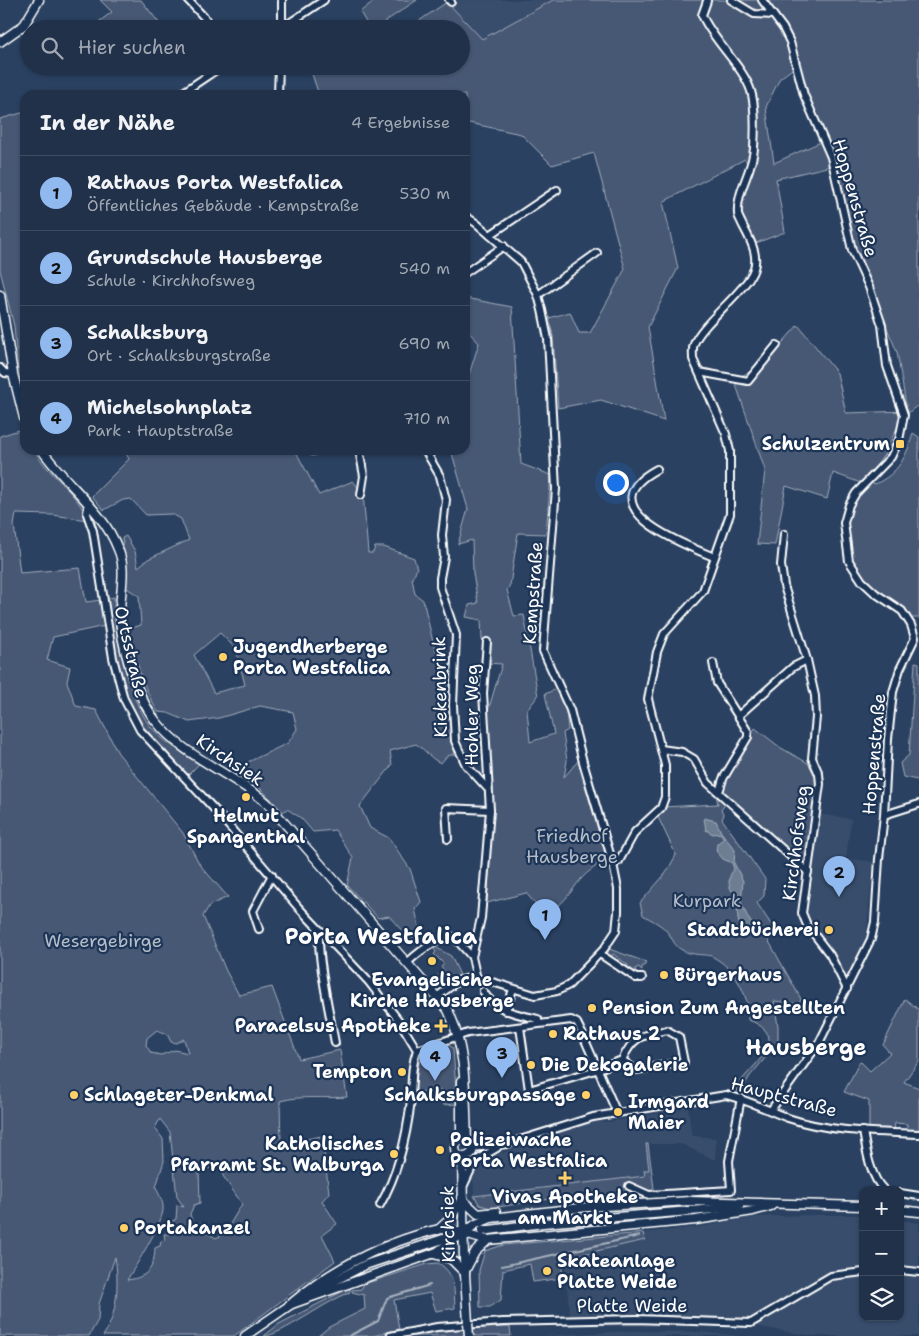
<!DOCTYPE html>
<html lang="de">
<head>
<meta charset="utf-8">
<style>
	body { margin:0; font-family:"Shantell Sans",sans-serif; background:#283950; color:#f1f3f6 }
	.controls { position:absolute; right:15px; bottom:15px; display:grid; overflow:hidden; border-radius:10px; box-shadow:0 1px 4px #0004 }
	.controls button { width:45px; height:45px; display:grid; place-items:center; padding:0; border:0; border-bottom:1px solid #3d4c61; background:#203149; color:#f1f3f6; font:25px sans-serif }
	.you { position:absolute; left:615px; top:482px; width:18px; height:18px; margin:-12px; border:4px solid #fff; border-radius:50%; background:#1a73e8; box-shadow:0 0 0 8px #1a73e833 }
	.badge { display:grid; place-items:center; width:32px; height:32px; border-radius:50%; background:#90b9f0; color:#111; font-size:16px; font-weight:700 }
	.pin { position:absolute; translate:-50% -41px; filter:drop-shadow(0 1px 2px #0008) }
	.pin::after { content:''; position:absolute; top:26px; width:18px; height:15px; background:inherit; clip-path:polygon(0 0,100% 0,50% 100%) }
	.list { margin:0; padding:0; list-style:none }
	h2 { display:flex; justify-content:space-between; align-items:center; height:65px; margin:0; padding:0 20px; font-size:21px }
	h2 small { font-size:16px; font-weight:400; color:#a2a9b4 }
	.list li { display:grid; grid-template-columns:32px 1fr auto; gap:15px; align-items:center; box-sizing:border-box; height:75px; padding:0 20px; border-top:1px solid #3d4c61 }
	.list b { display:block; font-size:19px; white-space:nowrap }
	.list p { margin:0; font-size:16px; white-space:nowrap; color:#a2a9b4 }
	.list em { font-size:16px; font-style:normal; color:#a2a9b4 }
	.icon { flex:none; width:28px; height:28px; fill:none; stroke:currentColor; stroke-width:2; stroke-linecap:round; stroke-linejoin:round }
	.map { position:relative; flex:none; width:919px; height:1336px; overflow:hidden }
	.search { position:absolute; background:#203149; box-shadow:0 1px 4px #0004; left:20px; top:20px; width:450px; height:55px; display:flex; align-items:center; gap:12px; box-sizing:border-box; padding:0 18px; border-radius:28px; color:#a2a9b4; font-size:19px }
	.panel { position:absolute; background:#203149; box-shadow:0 1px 4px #0004; left:20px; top:90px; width:450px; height:365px; border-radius:15px }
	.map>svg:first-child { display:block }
	.built { fill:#394e6c }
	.green { fill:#465975; stroke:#a2acba; fill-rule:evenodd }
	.water { fill:#6d7d92; stroke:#a7b1be }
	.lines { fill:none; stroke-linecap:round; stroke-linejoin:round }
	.stream { stroke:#a7b1be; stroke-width:2 }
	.major-tunnel { stroke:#4a5e79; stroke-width:8; stroke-dasharray:8 4; stroke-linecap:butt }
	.minor-casing { stroke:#fff; stroke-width:10 }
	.major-casing { stroke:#fff; stroke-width:11 }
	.minor { stroke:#1d3557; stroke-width:6 }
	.major { stroke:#1d3557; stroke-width:8 }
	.major-bridge-casing { stroke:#fff; stroke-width:11; stroke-linecap:butt }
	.major-bridge { stroke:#1d3557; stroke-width:8 }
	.poi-dot { fill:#ffd166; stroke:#1d3557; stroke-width:2 }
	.labels { text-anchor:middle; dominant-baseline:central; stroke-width:4.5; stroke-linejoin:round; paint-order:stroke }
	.street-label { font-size:18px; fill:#fff; stroke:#1d3557 }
	.poi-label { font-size:18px; font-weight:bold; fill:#fff; stroke:#1d3557; text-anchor:start }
	.park-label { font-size:18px; fill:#b5bdc8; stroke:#1d3557 }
	.district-label { font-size:22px; font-weight:bold; fill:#fff; stroke:#1d3557 }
</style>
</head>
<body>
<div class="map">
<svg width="919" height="1336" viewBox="0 0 919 1336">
	<rect width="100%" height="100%" fill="#2a4161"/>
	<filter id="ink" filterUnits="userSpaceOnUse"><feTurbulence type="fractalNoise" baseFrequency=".02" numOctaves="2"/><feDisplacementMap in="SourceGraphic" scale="10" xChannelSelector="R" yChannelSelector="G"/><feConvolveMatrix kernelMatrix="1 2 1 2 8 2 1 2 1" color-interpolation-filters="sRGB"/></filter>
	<g filter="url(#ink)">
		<g class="built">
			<polygon points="455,0 553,0 482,39 450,5"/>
			<polygon points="818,814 851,819 846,858 873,862 866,936 847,976 810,924 805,913"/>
			<polygon points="688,1108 692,1136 716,1138 715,1160 681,1144 646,1144 649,1170 644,1171 645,1176 474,1196 473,1172 479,1162 491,1157 588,1122 608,1122"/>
			<polygon points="813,1215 863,1215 863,1317 900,1317 900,1220 919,1223 919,1336 812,1336 754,1326 571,1326 564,1258 644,1240 643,1233 699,1227 752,1217"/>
			<polygon points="633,1331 697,1332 743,1336 540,1336"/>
		</g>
		<g class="green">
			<polygon points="100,0 141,0 164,29 89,29 112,12"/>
			<polygon points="375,0 417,0 374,29 370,29 360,12"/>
			<path d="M553,0H919V405C898,417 895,434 884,455C878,465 868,474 861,483L833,473L827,499L786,486L775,545L757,544L765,470L734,379L761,367L798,325L837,373L846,413L907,411L897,352L854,249L835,165L776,179L785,232L756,243L740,218L743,179L748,165L745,159L663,202L678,268L648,327L664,421L601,400L558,408L553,337L549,318L570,312L579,333H590L625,269L594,153L552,165L521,134L469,123L465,125V95H319L311,71L317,66H461V29H407L447,2L482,39ZM798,65L806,95L825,140L774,163L766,107L780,78Z"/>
			<polygon points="25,112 25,313 22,314 25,343 25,403 18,372 14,326 0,270 0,119"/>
			<path d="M465,298L512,307L521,464L551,475L546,534L518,533L510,585L507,590L514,616L524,615L538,696L527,710L530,742L554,734L545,694L556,689L566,710L568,730L563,733L567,761L564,777L578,761L607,859C598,865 588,871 581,879C570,892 563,906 547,913L537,906L526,893L487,903L493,814L488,711L502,664L487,663L489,641L482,640L481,620L466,617L469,605L478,603L473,573L472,540L458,544L468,509L451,450H465V387L479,343L465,328Z"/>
			<path d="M22,429L25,434V450H34C48,475 79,494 88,520L53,515L16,514L14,525L20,573L80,568L86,602L101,600L105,626L53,637L47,660L70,667L67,682L76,706L96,710L118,753L183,833L200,865L228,897L210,905L203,916L226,971L239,995L272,987L299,1059L340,1050L347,1097C324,1099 302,1095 280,1101L281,1144L322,1136L329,1193L322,1201L337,1224L322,1235L335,1261L234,1336H103C118,1315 119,1282 115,1257L99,1304L98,1320L89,1336H0V436ZM157,1030L167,1034L171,1042L176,1043L184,1039L188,1053L175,1050L161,1055L151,1053L146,1045L147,1038ZM160,1119L170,1132L177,1197L184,1207L177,1205L176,1219L171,1222V1234H164L165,1240L161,1241L160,1246L155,1248C154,1268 149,1277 127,1280C135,1267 162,1224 163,1210C164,1202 159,1195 156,1187L164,1161L163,1139L155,1128ZM221,1165L223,1176L242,1204L224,1234L216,1238L205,1232L202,1223L193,1224L190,1214L194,1205L200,1203L199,1171Z"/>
			<path d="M913,433L919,437V618H910C896,603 875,595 862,579C848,561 840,527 850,506C854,496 863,489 870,482L875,484C898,474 907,456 913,433Z"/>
			<path d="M124,450H295L319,495L353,481L363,493L368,553H373L375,547H384L414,558L417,569L412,578L415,594L423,600L434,646L442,667L451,705V737L455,754L447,756L441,763C430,759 426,750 416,744L390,751L392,765L360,806L370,828L389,838L410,869L421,902L415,909L420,931L410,940L389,916L378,918L347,885L353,858L335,830L313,832L301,818L287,809L283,812L261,789L234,772L248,762L288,743L297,729L293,712L260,706L219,718L189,722L168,713L158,712C142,687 135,657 129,629L141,625L139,596L125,587L127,572L122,538L126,536L135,551L138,567L148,559L189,540L181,519L172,514L146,515L131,499L123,500L104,510L92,496L129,459ZM220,633L236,649L245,685L214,693L194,655Z"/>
			<path d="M114,597C114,635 127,695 150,726C163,742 182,752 199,764L187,776C169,759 150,742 137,722C114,687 111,639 105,599Z"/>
			<polygon points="915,662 919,663 919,780 917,780 903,777 900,763 909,755"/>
			<path d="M755,728L781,748L808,763L816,777L817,787L806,867L725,795C718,779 746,743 755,728Z"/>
			<path d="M716,795L726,803L721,810L724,815L722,819L765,879L764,896L757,903L776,932L767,938L801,999L799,1004L774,1001L778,1026V1043L750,1076L740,1093L736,1091C740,1073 782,1050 765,1030C760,1025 755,1022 748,1020V1017L751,1018C746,993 736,968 711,956C706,954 692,956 682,950C674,946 673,939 668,933C663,925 651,920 643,915L640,903L666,873L676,855L657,815L663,807L718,804Z"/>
			<polygon points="435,947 451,956 460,975 453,977 440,986 433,979 444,971 441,967 444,964 434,954 436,952 434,949"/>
			<polygon points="609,949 646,962 645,965 642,967 642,971 639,967 635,969 636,973 626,969 628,965 613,954 610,958 607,955"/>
			<polygon points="905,999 919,1010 919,1061 904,1082 919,1088 919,1131 907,1131 907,1124 895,1123 894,1130 869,1130 869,1101 844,1092 860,1061 870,1071 890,1053 883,1045"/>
			<path d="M449,1045L453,1048L457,1104L443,1105L442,1090L415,1092C417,1061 417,1053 449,1045Z"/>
			<polygon points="646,1144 648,1144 655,1196 649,1199 581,1199 570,1196 491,1208 480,1205 474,1196 645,1176 644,1170 649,1170"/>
			<polygon points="643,1233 645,1240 561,1259 563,1278 533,1282 530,1264 503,1270 501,1300 490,1307 480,1307 479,1270 485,1251 503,1245"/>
			<path d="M438,1263C456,1273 454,1290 455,1308L436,1311L430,1293L394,1300L399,1329L373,1336H318L329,1327L365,1309L364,1295L352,1292V1290L361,1289L364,1284L427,1264Z"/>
			<path d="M351,1287L349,1293C327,1300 281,1336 264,1336L279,1324Z"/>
			<polygon points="510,1327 511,1336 402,1336 433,1330"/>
		</g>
		<path class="water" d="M704,818L716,821L721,832L735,850L734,863L743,881L741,902L748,918L760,935C730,934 740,912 737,896C727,889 727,878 734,869L732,863L723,859L716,851L717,844L724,838L720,833L713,834L706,830Z"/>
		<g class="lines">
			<g class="stream">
				<polyline points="502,1266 639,1236"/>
				<polyline points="349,1336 378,1321 387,1298 430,1285"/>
			</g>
			<polyline class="major-tunnel" points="446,1238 482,1231"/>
			<defs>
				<g id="minor">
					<polyline points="188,0 215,29"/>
					<polyline points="449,0 451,2"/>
					<polyline points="731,0 754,14 773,15"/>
					<polyline points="762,0 783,28 790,42 804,95 831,157 852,250 869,287 882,325 887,366 904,415 899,440 891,457 856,493 849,505 844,523 849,561 862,581 875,593 902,611 911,625 915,638 900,669 893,692 888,739 884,815 879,859 875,922 871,939 819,1043 771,1110"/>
					<polyline points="282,28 324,0"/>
					<polyline points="282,29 282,0"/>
					<polyline points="179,95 222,66"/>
					<polyline points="278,95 279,66"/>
					<polyline points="490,235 557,190"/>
					<polyline points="465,273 504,246"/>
					<polyline points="538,295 597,253"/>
					<polyline points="0,368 5,373 13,374"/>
					<polyline points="699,372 748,381 777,345"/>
					<polyline points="359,450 364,476 361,495"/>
					<polyline points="425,450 440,476 446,500 442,535 444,557 440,578 440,587 456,635 453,705 455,741 466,765 487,788"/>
					<polyline points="313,451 316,450"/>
					<path d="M657,469C586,507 682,544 714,557"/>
					<polyline points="88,504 87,514 93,531 113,658 124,699 140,730 216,811 298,907 368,981 400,1022 417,1050"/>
					<polyline points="784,534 781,565 784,586 807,660 815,696 816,717 812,758 819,774 820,784 802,913 807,925 830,955 847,989"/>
					<polyline points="713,663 717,683 738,716"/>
					<polyline points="661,749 682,752 694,759 708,783 808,872"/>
					<polyline points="719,792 723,779 748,737 748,732 738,716 793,667 807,660"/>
					<polyline points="884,815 919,804"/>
					<polyline points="448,839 446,808 490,810"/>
					<path d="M613,864L619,861L635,832L661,808L665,797V765L648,699L657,652L664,634L703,591L730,514V451L726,434L693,359C693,354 692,349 694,344C700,326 738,297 750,277C762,259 751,241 742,224C741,221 738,217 738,214C736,191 753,171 754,148C755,130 756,108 751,91C743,66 713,41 702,15L707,1"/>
					<polyline points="259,929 253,911 272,875"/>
					<path d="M320,930C315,949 331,1020 335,1043"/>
					<polyline points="600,954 636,978 642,978"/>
					<path d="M408,962C420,951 438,937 454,937L472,957"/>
					<polyline points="477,979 472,957 481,918 490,810 483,693 487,642"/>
					<path d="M483,991C495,1011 517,1014 538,1019V1023"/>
					<polyline points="438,996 458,981 469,978 489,981 535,995 557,991 569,985 604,949 616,931 618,912 618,889 613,864 583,762 570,710 543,651 556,489 548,339 542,310 538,295 521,262 476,223 465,216"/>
					<polyline points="506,1011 513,989"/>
					<path d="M520,1027L529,1090L596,1070L622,1060L636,1070L684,1062L679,1037L667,1030C641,1036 634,1035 622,1060"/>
					<polyline points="417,1050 468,1033 571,1020 577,1023 581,1031 617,1113"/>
					<path d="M863,1131C866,1149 870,1177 884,1190"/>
					<path d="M473,1148L507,1144L593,1117L726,1095C748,1100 767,1110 788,1118C829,1132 876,1132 919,1134"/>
					<polyline points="464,1185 475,1161 497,1148"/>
					<polyline points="629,1186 649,1195 731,1190 729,1161 741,1098"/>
					<polyline points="900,1193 919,1196"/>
					<path d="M380,1205C398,1174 407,1135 411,1100C412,1083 411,1066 417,1050"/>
					<polyline points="900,1270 919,1272"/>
					<polyline points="390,1336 437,1327 503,1322 636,1319 751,1323 831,1276 863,1272"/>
				</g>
				<g id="major">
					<polyline points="0,42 24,25 39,0"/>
					<polyline points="0,295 13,374 25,422"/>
					<path d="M42,450C65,484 103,510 118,549C127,569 120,591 120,613C120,644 136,695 155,720C183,757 232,773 267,803L448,1010C467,1050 465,1096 467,1140"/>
					<polyline points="461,1081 461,1140"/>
					<circle cx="464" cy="1148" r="9"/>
					<polyline points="462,1157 464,1259 468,1323"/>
					<polyline points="463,1200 478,1214 496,1212"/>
					<polyline points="900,1210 919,1212"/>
					<polyline points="438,1230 451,1218 462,1198"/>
					<polyline points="482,1231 543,1223 739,1207"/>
					<polyline points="434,1254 451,1259 465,1273"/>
					<polyline points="465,1271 475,1252 488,1240"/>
					<polyline points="307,1295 365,1265 446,1238"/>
					<path d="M293,1302C329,1272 372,1249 417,1235C425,1233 435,1229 443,1229C459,1230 472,1238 488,1240L696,1220L753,1211L771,1206"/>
					<polyline points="289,1305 437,1252 476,1224 491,1218 588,1207 690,1201 863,1206"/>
					<polyline points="245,1336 293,1303"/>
				</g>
			</defs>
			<use href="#minor" class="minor-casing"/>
			<use href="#major" class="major-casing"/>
			<use href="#minor" class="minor"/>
			<use href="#major" class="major"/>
			<defs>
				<polyline id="major-bridge" points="468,1323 469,1336"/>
			</defs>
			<use href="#major-bridge" class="major-bridge-casing"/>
			<use href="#major-bridge" class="major-bridge"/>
		</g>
	</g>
	<g class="poi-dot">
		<rect x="895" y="439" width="10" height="10" rx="2.5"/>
		<circle cx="223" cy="657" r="5"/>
		<circle cx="246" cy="797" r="5"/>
		<circle cx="829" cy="930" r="5"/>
		<circle cx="432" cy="961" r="5"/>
		<circle cx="664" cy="975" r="5"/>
		<circle cx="592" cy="1008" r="5"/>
		<path d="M438.5 1018.5h5v5h5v5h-5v5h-5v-5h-5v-5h5z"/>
		<circle cx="553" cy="1034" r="5"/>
		<circle cx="531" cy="1065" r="5"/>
		<circle cx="402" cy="1072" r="5"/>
		<circle cx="74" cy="1095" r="5"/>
		<circle cx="586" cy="1095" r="5"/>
		<circle cx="618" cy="1112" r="5"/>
		<circle cx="440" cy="1150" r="5"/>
		<circle cx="394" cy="1154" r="5"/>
		<path d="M562.5 1170.5h5v5h5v5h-5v5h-5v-5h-5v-5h5z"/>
		<circle cx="124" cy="1228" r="5"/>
		<circle cx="547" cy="1271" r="5"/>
	</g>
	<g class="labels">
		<g class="street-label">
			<text transform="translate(855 198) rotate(74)">Hoppenstraße</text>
			<text transform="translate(533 593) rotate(-86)">Kempstraße</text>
			<text transform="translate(131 652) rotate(77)">Ortsstraße</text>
			<text transform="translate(440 687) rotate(-91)">Kiekenbrink</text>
			<text transform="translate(472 715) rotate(-90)">Hohler Weg</text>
			<text transform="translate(874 754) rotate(-85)">Hoppenstraße</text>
			<text transform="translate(230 760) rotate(34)">Kirchsiek</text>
			<text transform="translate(796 843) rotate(-83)">Kirchhofsweg</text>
			<text transform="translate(784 1097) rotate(15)">Hauptstraße</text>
			<text transform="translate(448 1224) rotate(-91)">Kirchsiek</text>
			<text x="632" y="1306">Platte Weide</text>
		</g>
		<g class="poi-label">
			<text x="890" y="444" text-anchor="end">Schulzentrum</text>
			<text x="233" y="647">Jugendherberge<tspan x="233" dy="21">Porta Westfalica</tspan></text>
			<text x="246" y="816" text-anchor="middle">Helmut<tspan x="246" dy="21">Spangenthal</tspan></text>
			<text x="819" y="930" text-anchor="end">Stadtbücherei</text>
			<text x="674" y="975">Bürgerhaus</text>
			<text x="432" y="980" text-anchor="middle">Evangelische<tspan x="432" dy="21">Kirche Hausberge</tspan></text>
			<text x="602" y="1008">Pension Zum Angestellten</text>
			<text x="431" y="1026" text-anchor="end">Paracelsus Apotheke</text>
			<text x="563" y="1034">Rathaus 2</text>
			<text x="541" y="1065">Die Dekogalerie</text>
			<text x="392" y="1072" text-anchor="end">Tempton</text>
			<text x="84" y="1095">Schlageter-Denkmal</text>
			<text x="576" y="1095" text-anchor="end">Schalksburgpassage</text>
			<text x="628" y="1102">Irmgard<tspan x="628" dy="21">Maier</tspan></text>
			<text x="450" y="1140">Polizeiwache<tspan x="450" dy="21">Porta Westfalica</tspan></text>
			<text x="384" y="1144" text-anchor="end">Katholisches<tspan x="384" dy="21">Pfarramt St. Walburga</tspan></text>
			<text x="565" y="1197" text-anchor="middle">Vivas Apotheke<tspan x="565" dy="21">am Markt</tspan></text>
			<text x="134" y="1228">Portakanzel</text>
			<text x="557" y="1261">Skateanlage<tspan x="557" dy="21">Platte Weide</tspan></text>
		</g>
		<g class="park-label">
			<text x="572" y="836">Friedhof<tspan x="572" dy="21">Hausberge</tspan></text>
			<text x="707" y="901">Kurpark</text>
			<text x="103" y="941">Wesergebirge</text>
		</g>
		<g class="district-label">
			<text x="381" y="936">Porta Westfalica</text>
			<text x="806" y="1047">Hausberge</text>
		</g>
	</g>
</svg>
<div class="controls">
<button>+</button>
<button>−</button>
<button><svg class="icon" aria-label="layers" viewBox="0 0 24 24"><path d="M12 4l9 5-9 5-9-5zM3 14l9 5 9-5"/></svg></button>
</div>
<div class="you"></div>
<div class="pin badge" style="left:545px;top:940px">1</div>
<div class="pin badge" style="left:839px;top:897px">2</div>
<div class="pin badge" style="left:502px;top:1078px">3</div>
<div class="pin badge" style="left:435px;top:1081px">4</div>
<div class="search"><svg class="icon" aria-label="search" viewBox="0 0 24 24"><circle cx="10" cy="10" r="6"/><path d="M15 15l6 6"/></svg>Hier suchen</div>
<section class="panel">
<h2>In der Nähe<small>4 Ergebnisse</small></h2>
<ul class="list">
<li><span class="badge">1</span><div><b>Rathaus Porta Westfalica</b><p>Öffentliches Gebäude · Kempstraße</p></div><em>530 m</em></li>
<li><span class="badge">2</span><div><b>Grundschule Hausberge</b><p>Schule · Kirchhofsweg</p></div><em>540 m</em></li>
<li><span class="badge">3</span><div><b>Schalksburg</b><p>Ort · Schalksburgstraße</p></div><em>690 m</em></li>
<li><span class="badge">4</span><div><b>Michelsohnplatz</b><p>Park · Hauptstraße</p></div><em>710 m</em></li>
</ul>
</section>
</div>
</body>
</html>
